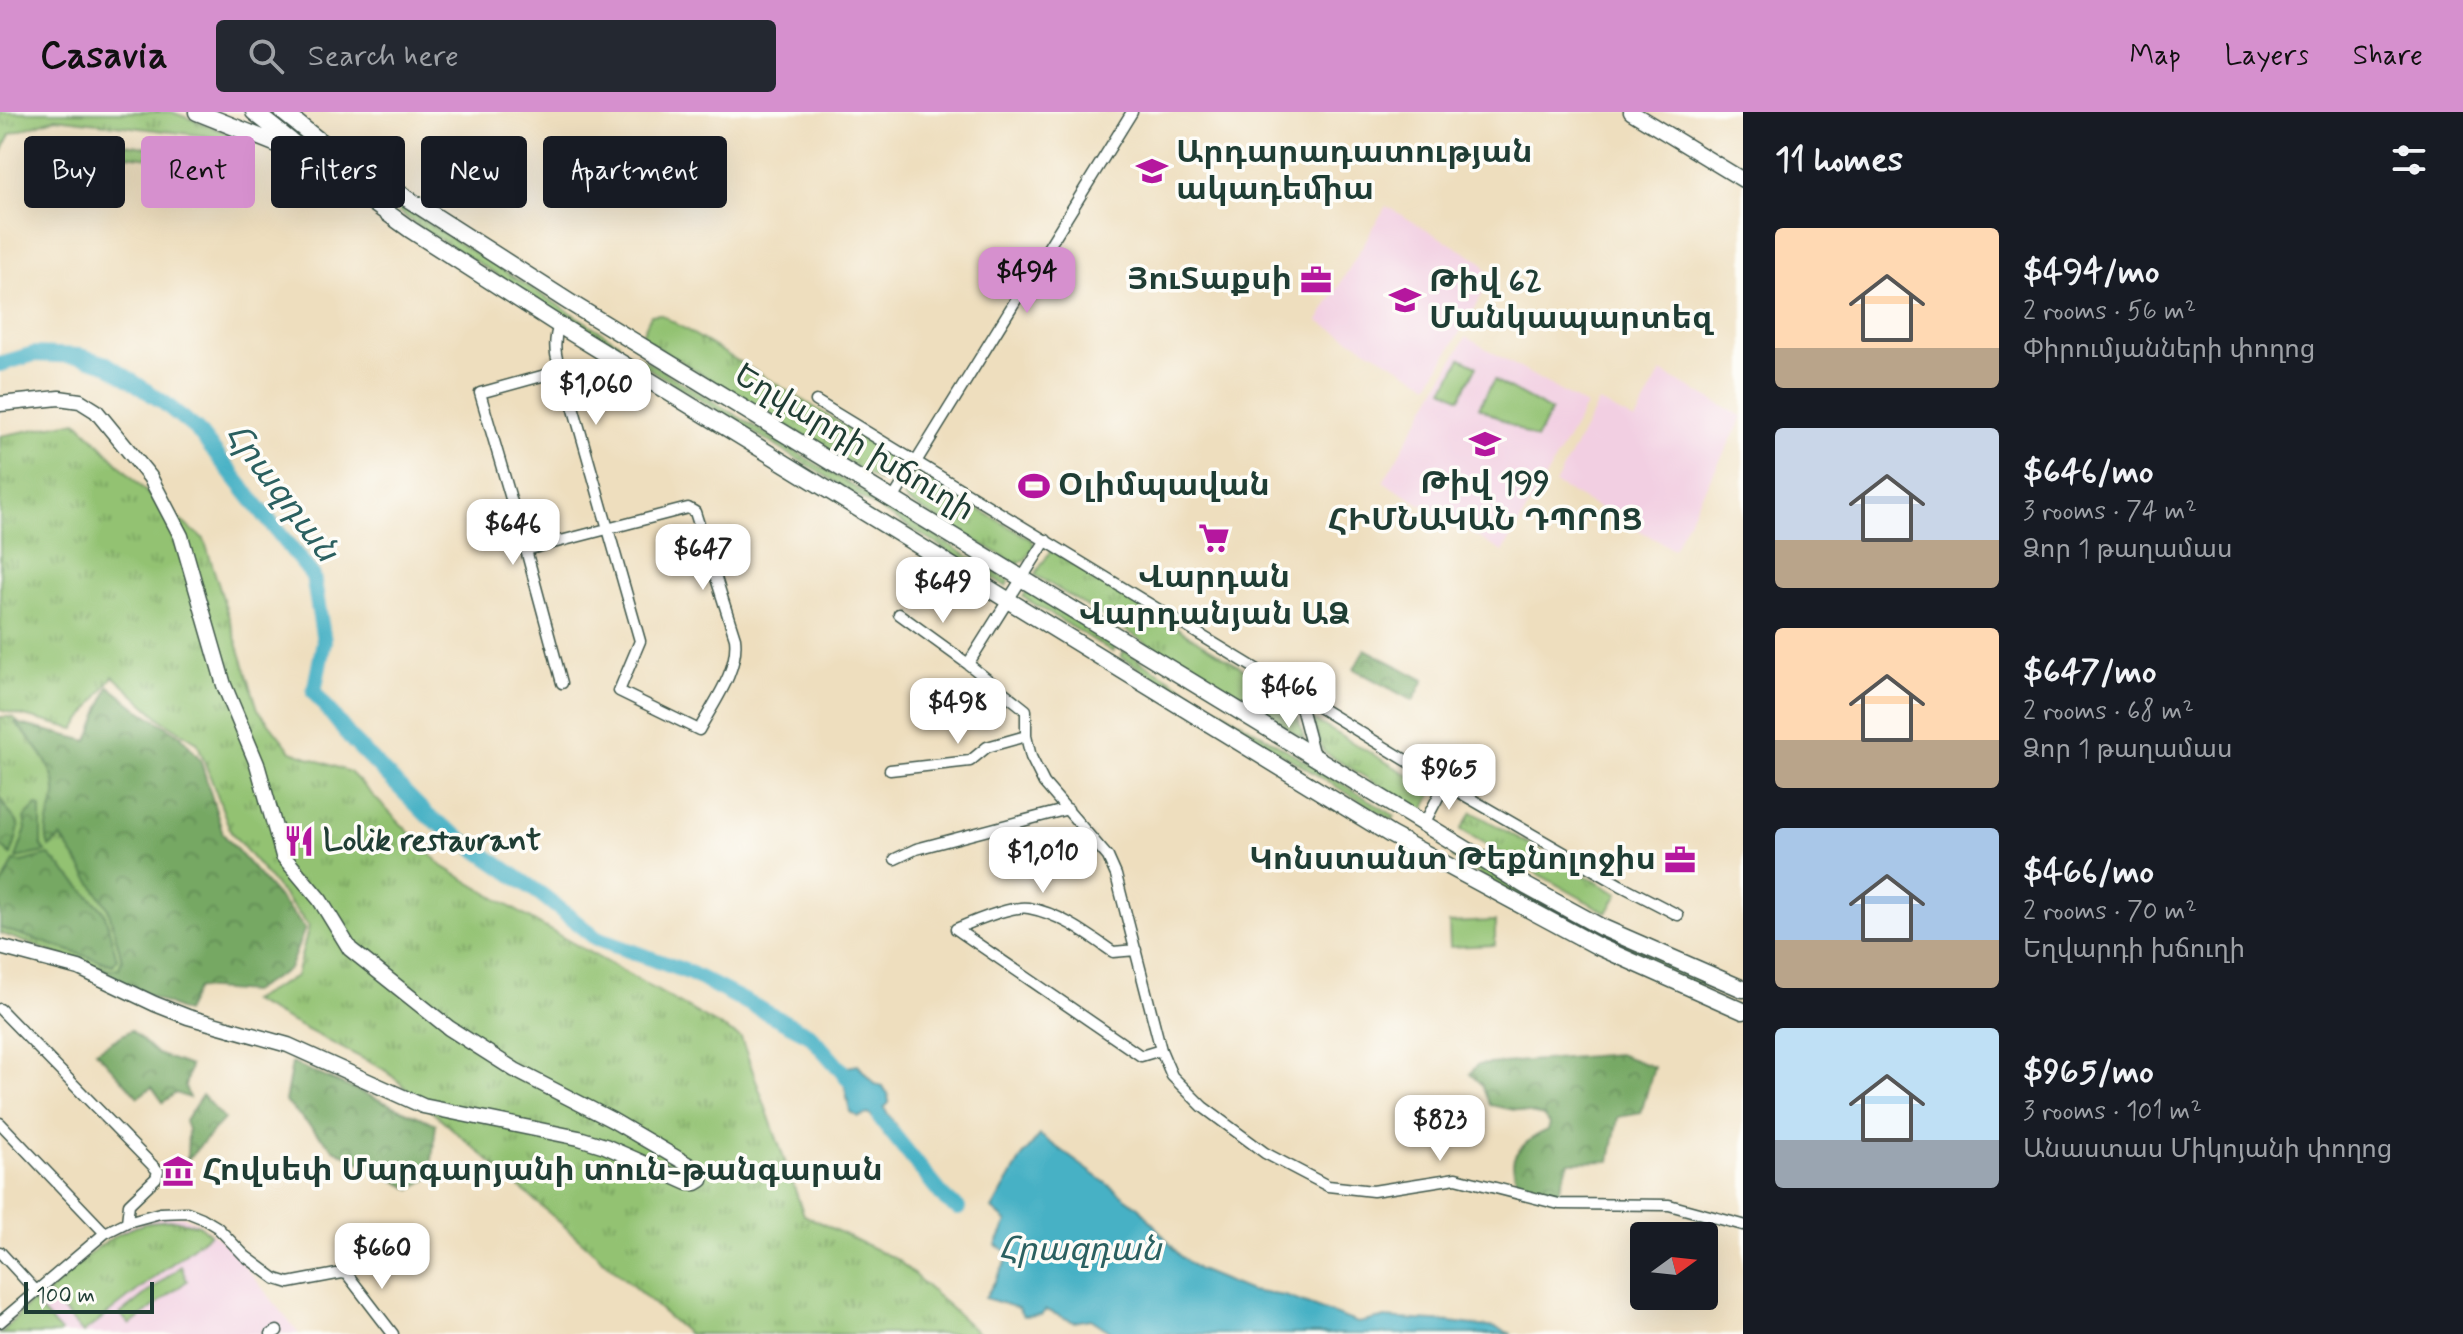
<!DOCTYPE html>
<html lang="en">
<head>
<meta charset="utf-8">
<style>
  :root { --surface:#171b24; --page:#242831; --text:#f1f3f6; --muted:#9ea1a6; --accent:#d690ce }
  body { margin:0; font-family:Mynerve,"Noto Sans Armenian",sans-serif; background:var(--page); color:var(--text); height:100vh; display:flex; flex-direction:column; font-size:30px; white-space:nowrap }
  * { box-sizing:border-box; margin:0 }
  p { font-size:26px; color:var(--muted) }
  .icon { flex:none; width:44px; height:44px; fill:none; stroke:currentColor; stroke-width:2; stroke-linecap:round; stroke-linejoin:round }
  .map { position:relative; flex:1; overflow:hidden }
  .drawer { display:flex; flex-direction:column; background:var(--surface); width:720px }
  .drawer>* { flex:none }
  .hud { position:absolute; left:24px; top:24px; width:760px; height:72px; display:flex; gap:16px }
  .needle { width:52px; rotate:75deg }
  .tools { position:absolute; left:1630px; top:1110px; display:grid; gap:16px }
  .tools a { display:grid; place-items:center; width:88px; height:88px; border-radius:8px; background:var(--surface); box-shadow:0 8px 32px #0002; font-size:40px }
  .scale { position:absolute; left:24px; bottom:20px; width:130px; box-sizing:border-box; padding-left:8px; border:4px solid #1f3d34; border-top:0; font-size:22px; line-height:28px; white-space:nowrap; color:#1f3d34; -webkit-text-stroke:6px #fdfcf7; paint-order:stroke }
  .price { position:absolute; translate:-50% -68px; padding:0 18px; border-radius:16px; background:#fff; color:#222; font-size:26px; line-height:52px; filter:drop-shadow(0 2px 4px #0008) }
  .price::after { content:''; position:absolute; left:50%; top:48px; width:24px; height:18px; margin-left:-12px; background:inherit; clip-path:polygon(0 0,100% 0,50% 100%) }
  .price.on { background:var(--accent); color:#111 }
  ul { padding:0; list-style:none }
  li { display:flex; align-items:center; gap:24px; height:200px; padding:0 32px }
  li span { display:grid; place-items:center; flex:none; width:224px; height:160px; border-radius:8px; color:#555 }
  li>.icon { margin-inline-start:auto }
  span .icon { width:96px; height:96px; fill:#fffc; stroke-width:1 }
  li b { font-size:34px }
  h2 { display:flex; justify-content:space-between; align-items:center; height:96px; padding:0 32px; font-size:34px }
  .pill { padding:0 28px; border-radius:8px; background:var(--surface); box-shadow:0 8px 32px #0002; font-size:28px; line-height:72px }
  .pill.on { background:var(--accent); color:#111 }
  header { display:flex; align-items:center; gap:48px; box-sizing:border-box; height:112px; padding:0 40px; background:var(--accent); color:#111 }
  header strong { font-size:38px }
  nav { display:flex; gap:44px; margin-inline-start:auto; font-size:28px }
  .search { width:560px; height:72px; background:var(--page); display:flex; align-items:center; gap:20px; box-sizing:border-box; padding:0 28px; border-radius:8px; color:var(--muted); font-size:30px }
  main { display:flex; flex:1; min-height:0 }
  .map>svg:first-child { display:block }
</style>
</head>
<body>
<header>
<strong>Casavia</strong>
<div class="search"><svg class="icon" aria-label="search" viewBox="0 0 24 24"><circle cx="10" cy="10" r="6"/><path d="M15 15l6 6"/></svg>Search here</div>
<nav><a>Map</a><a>Layers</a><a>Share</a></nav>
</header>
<main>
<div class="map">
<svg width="1743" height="1222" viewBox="0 0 1743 1222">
  <defs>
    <pattern id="grass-tufts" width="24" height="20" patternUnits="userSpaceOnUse" patternTransform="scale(2)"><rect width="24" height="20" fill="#93c272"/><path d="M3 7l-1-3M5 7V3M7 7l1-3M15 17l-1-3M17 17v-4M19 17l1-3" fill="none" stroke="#779f5e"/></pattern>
    <pattern id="forest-crowns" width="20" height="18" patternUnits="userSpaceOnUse" patternTransform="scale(2)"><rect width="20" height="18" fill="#76a864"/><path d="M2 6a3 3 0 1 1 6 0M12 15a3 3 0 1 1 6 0" fill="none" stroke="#608a53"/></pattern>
  </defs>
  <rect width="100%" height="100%" fill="#fdfcf7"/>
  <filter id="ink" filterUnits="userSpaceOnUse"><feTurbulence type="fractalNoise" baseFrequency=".0125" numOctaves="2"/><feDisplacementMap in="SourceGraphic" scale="16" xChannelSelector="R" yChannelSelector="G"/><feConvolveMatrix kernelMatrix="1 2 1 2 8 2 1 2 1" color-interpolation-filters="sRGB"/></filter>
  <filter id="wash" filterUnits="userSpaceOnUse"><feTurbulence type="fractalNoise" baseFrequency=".006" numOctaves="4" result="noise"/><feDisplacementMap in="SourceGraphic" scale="32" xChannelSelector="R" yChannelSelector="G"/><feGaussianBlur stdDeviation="1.8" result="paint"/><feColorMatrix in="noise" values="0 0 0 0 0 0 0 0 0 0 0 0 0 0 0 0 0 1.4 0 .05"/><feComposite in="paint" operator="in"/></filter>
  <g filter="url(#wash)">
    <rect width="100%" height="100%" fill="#eedebe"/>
    <!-- built -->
    <path fill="#f2cfe2" d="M1386,94l96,56 9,18 -62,104 -111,-63z
      M1466,225l120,69 -83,146 -120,-70z
      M1661,260l82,45 -70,132 -118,-65 44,-82 36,19z
      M182,1104l17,7 32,26 68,85h-299v-4l36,-32 23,-15 43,-39 24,-17 35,-10z"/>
    <!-- grass -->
    <path fill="url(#grass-tufts)" stroke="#598053" stroke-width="2" d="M0,0h172l77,29 -193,-23 -46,16 -10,23z
      M264,0h10l50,39 98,69 197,123 -3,5 -198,-122z
      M58,22l152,23 -9,7 -76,-9 -5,-3 -61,-7 -4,-6z
      M660,202l238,144 -12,22 -7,1 -235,-142 -2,-5 9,-19z
      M638,244l371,225 -3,5 -371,-226z
      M77,309l77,79 50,39 54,170 33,42 59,21 92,94 97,58 202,114 63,177 94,45 81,74h-291l-303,-264 -134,-69 45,-25 13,-50 -78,-94 -34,-90 -34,-21 -50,-45 -38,53 -75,-19v-274z
      M916,361l116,67 2,6 -9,14 -8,4 -110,-63 -4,-7z
      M1051,438l241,149 12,40 -269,-164z
      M1027,479l89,55 -3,6 -90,-55z
      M1124,539l271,165 -3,4 -271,-163z
      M0,605h13l37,40 60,142 14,75 -14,-1 -110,-40z
      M1312,607l122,71 -11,22 -99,-60z
      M1472,700l146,82 -11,19 -146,-83z
      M1456,741l74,44 197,92 -3,6 -118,-50 -85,-46 -68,-41z
      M173,1108l26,5 11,9 -127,99 -36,-40c40,-36 69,-72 126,-73z
      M181,1154l6,15 -57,44 -10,-11z"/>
    <!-- forest -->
    <path fill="url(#forest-crowns)" stroke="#4a724c" stroke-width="2" d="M1365,537l59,31 -11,21 -59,-32z
      M109,574l29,23 42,26 20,24 23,75 82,94 -16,41 -38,23 -54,-4 -12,24 -89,-40 2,-6 10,4 11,-2 3,-8 -14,-52 -47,-71 -12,10c-7,-18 3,-34 6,-51 3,-28 -23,-54 -39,-73l72,18z
      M0,684c14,34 27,14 11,59l-11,-10z
      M37,693l4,3v38l5,6 -30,6 10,-29 -2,-11z
      M49,743l55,56 13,48 -4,6 -113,-37v-39l14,-28 7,1z
      M131,918l26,24 33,12 -5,20 4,12 -13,-5 -13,9 -11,-15 -14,10 -42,-46z
      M1618,942l36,13 -13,46 -23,4 -8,44 -41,1 -12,34 -40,-12c-1,-6 -4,-15 -4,-21 1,-15 23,-28 35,-33l2,-6 -6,-8 -54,-11 -9,-21 -11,-10 7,-9z
      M292,951l144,61 -6,54 -19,11 -79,-41 -47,-47z
      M202,983l22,24 -37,41 1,-30 -3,-9z"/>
    <!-- pitch -->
    <path fill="#93c272" stroke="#598053" stroke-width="2" d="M1461,246l16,8 -17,32 -16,-9z
      M1494,268l57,31 -15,28 -57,-32z
      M1495,809v24l-45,2 -1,-24z
      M32,1189l29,31 -2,2h-59z"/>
    <!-- water -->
    <path fill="#47b1c5" stroke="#33777c" stroke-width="2" d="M858,953l16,19 8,2 6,8 1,9 -5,5 13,20 -11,9 -14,-20 -4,-3 -10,3 -8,-5 -9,-44z
      M1040,1023l100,73 40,48 19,14 51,21 35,5 73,27 24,-5 69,4 45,6 16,6h-398l-23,-15 -17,3 -28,-12 -5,5 -18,1 -5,-8 -33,-10 26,-44 -15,-9 11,-23 -15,-13 30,-52z"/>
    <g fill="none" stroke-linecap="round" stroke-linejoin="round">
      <!-- river -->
      <path stroke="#47b1c5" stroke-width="16" d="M0,252l34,-10 46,2 27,8 56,38 34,28 116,146 11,65 -10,51 39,49 75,75 114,79 55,44 91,33 122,63 43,49
        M880,1006l66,82 12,8"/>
    </g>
  </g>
  <g filter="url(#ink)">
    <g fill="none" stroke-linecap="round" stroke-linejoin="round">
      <defs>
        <path id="street" d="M559,213c-8,22 -2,39 8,60l73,256 -21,50 80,39c15,-28 40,-60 36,-92l-40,-126 -7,-4 -162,42 36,133
          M816,289l629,383 175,101 58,30
          M893,387l239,-387
          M1046,428l-78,124 58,46v26l5,21 13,26 64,74 8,18 45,175 11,26 31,31 62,46 63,33 45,5 83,-13 103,26 110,1 74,20
          M526,438l-46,-157 80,-22
          M899,502l69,50
          M1298,584l16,60
          M890,658l80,-9 17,-14 39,-11
          M1424,712l21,-40
          M895,747l21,-10 152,-40
          M956,817l185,127 20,-6
          M956,817c16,-7 56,-24 73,-21 32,6 58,26 84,44l23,-2
          M0,897l158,162 -2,7 -27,26 -2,18
          M0,1011l105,110
          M0,1140l35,38
          M0,1210l105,-89 22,-11 33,-9 27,-1 15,6 15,9 28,29 31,23 13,4 53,-10 5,1 46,60
          M271,1222l6,-3"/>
        <path id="secondary" d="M1631,0l112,68
          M0,292l59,-6 21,3 16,10 54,66 31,59 43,149 33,79 26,92 37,44 30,49 99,79 66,42 97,50 82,48 6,6 1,6 -5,3h-8l-83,-37 -26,-8 -156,-32 -135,-61 -100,-28 -33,-13 -76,-36 -79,-21"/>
        <path id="primary" d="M197,0l95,38
          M254,0l63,50 94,68 148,95 832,510 206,111 146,65
          M283,0l44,35 242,155 957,584 75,41 142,62"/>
      </defs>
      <!-- street casing -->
      <use href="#street" stroke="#3e5549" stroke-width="13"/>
      <!-- secondary casing -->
      <use href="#secondary" stroke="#3e5549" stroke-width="17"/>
      <!-- primary casing -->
      <use href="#primary" stroke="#3e5549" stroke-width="19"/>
      <!-- street -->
      <use href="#street" stroke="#fff" stroke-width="10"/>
      <!-- secondary -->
      <use href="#secondary" stroke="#fff" stroke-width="14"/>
      <!-- primary -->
      <use href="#primary" stroke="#fff" stroke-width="16"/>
    </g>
  </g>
  <!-- icons -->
  <defs>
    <symbol id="university-bare" viewBox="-9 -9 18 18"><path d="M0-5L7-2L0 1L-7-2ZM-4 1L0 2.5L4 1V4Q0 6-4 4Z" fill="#b5179e" stroke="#fdfcf7" stroke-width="2.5" paint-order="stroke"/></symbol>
    <symbol id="office-bare" viewBox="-9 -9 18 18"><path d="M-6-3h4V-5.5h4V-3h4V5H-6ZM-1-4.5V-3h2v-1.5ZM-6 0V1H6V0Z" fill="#b5179e" stroke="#fdfcf7" stroke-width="2.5" paint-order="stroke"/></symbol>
    <symbol id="school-bare" viewBox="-9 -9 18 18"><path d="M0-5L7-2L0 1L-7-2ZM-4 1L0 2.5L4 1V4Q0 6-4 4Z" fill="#b5179e" stroke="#fdfcf7" stroke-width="2.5" paint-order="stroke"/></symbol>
    <symbol id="stadium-bare" viewBox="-9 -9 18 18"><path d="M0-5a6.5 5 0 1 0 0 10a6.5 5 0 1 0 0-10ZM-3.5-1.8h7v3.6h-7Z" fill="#b5179e" stroke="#fdfcf7" stroke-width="2.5" paint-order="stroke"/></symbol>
    <symbol id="supermarket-bare" viewBox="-9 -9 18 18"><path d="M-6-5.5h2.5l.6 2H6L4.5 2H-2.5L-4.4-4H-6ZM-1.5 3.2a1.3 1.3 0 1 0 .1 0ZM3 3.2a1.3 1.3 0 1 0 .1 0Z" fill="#b5179e" stroke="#fdfcf7" stroke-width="2.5" paint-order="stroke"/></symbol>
    <symbol id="restaurant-bare" viewBox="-9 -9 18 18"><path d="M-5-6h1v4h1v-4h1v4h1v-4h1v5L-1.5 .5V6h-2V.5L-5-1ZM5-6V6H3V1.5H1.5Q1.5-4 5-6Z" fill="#b5179e" stroke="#fdfcf7" stroke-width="2.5" paint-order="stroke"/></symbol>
    <symbol id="museum-bare" viewBox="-9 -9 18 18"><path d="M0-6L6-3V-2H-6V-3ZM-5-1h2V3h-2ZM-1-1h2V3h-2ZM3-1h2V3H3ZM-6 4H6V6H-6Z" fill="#b5179e" stroke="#fdfcf7" stroke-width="2.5" paint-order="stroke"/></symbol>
  </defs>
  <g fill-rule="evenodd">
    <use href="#university-bare" x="1130" y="37" width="44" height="44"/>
    <use href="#office-bare" x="1294" y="146" width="44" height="44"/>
    <use href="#school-bare" x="1383" y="166" width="44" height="44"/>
    <use href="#school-bare" x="1463" y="310" width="44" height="44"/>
    <use href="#stadium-bare" x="1012" y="352" width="44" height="44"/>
    <use href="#supermarket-bare" x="1192" y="404" width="44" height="44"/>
    <use href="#restaurant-bare" x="277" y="707" width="44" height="44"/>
    <use href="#office-bare" x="1658" y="726" width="44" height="44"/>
    <use href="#museum-bare" x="156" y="1037" width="44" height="44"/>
  </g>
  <g text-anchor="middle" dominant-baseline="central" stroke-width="7" stroke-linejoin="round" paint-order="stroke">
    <!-- poi labels -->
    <g font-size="32" font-weight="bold" fill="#1f3d34" stroke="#fdfcf7" text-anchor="start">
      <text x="1176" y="41">Արդարադատության<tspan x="1176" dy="37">ակադեմիա</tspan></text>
      <text x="1292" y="168" text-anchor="end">ՅուՏաքսի</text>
      <text x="1429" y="170">Թիվ 62<tspan x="1429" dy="37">Մանկապարտեզ</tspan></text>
      <text x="1485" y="372" text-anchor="middle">Թիվ 199<tspan x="1485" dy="37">ՀԻՄՆԱԿԱՆ ԴՊՐՈՑ</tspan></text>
      <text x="1058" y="374">Օլիմպավան</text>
      <text x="1214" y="466" text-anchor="middle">Վարդան<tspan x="1214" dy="37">Վարդանյան ԱՁ</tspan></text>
      <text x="323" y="729">Lolik restaurant</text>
      <text x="1656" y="748" text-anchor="end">Կոնստանտ Թեքնոլոջիս</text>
      <text x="202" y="1059">Հովսեփ Մարգարյանի տուն-թանգարան</text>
    </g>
    <!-- street labels -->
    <g font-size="32" fill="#1f3d34" stroke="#fdfcf7">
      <text transform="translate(854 331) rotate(31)">Եղվարդի խճուղի</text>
    </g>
    <!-- water labels -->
    <g font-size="34" font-style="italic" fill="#2b6060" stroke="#fdfcf7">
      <text transform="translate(281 381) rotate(53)">Հրազդան</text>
      <text x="1080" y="1138">Հրազդան</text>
    </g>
  </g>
</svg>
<div class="tools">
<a><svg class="needle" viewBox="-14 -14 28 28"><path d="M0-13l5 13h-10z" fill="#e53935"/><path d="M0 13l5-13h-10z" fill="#9ea1a6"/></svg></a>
</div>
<div class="scale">100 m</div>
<b class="price on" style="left:1027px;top:203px">$494</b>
<b class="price" style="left:596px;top:315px">$1,060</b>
<b class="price" style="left:513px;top:455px">$646</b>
<b class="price" style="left:703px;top:480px">$647</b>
<b class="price" style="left:943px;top:513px">$649</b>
<b class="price" style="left:1289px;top:618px">$466</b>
<b class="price" style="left:958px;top:634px">$498</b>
<b class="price" style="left:1449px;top:700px">$965</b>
<b class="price" style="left:1043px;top:783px">$1,010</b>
<b class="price" style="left:1440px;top:1051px">$823</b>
<b class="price" style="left:382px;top:1179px">$660</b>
<div class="hud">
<a class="pill">Buy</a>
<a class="pill on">Rent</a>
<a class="pill">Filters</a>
<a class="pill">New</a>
<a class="pill">Apartment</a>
</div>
</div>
<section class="drawer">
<h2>11 homes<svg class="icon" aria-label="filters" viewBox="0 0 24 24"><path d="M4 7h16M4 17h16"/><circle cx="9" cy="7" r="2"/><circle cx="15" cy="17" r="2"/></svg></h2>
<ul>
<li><span style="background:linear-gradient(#ffd9b3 75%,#b9a48a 0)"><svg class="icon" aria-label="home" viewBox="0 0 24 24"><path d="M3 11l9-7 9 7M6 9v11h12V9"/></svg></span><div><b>$494/mo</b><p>2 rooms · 56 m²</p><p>Փիրումյանների փողոց</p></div></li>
<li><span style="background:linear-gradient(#c9d6e8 70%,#b9a48a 0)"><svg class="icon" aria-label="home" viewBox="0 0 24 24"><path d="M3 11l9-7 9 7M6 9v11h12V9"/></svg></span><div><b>$646/mo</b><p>3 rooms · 74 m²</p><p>Ձոր 1 թաղամաս</p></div></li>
<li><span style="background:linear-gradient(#ffd9b3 70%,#b9a48a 0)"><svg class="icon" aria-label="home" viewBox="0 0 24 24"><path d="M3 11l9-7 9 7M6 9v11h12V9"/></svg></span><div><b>$647/mo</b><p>2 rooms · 68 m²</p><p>Ձոր 1 թաղամաս</p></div></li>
<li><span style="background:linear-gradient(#a9c7e8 70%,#b9a48a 0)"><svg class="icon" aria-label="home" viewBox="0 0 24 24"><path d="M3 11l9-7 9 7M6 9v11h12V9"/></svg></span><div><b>$466/mo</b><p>2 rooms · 70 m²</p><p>Եղվարդի խճուղի</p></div></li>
<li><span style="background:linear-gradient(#bfe0f5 70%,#9aa5b1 0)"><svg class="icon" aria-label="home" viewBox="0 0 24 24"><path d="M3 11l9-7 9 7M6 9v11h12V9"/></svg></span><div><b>$965/mo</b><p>3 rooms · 101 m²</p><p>Անաստաս Միկոյանի փողոց</p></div></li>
</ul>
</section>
</main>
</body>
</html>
